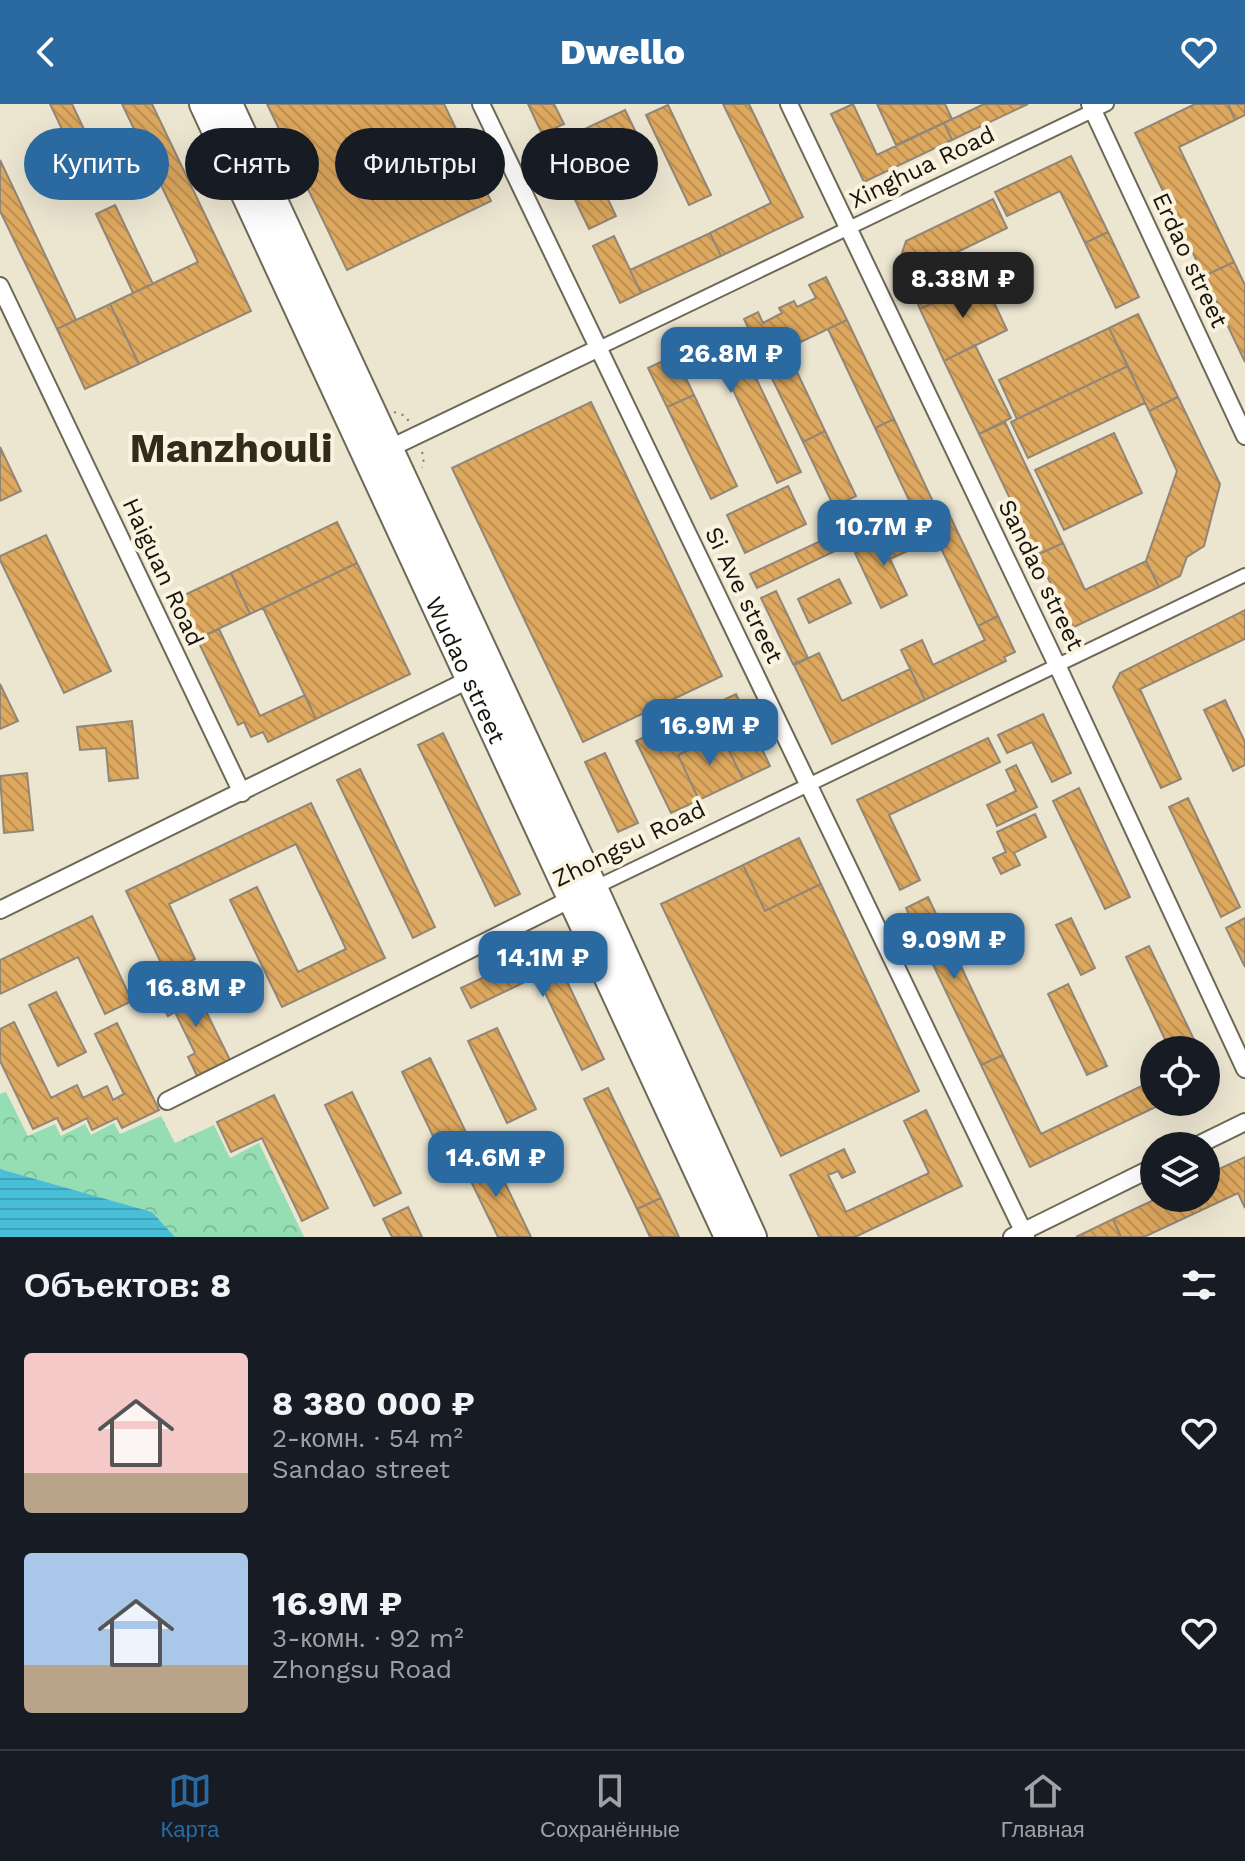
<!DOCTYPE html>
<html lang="ru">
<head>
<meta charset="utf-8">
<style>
  :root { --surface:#171b24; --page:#20242c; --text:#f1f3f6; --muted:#9ea1a6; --line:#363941; --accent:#2a6aa0 }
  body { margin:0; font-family:"Work Sans",sans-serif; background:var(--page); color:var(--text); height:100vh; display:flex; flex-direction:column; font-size:30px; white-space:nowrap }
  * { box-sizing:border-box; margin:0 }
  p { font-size:26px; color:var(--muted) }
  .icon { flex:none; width:44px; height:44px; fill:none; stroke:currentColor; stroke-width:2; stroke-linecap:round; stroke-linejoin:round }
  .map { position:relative; height:1133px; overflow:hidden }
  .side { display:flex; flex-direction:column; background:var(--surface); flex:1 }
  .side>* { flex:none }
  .top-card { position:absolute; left:24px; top:24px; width:800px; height:72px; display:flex; gap:16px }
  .controls { position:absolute; left:1140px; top:932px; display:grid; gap:16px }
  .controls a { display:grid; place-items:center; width:80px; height:80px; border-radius:50%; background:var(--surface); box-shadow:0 8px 32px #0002; font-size:40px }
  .price { position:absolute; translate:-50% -68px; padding:0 18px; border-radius:16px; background:var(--accent); color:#fff; font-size:26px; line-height:52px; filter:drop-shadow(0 2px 4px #0008) }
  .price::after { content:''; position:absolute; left:50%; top:48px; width:24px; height:18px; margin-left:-12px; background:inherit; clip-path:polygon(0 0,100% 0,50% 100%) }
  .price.current { background:#222; color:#fff }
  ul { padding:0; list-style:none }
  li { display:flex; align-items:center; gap:24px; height:200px; padding:0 24px }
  li span { display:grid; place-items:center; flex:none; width:224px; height:160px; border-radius:8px; color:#555 }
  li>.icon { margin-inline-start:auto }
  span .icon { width:96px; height:96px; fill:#fffc; stroke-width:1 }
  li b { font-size:34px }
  h2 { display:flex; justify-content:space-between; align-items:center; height:96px; padding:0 24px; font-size:34px }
  .tag { padding:0 28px; border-radius:36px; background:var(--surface); box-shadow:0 8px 32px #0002; font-size:28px; line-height:72px }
  .tag.current { background:var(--accent); color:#fff }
  header { display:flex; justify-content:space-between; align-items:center; height:104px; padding:0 24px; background:var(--accent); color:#fff; font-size:36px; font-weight:800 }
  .tab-bar { display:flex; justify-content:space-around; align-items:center; height:112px; border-top:2px solid var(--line); background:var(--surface); font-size:22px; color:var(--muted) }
  .tab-bar a { display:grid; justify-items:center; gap:4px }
  .tab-bar .current { color:var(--accent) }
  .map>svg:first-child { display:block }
</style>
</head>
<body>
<header><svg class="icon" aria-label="back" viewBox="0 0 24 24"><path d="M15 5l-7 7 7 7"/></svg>Dwello<svg class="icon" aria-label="heart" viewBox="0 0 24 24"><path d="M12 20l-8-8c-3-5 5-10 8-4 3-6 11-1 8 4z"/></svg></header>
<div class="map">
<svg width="1245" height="1133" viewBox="0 0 1245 1133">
  <defs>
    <pattern id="park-crowns" width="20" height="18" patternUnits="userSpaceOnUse" patternTransform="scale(2)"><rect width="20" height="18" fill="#95deb3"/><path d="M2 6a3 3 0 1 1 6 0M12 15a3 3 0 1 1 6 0" fill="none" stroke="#80be99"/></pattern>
    <pattern id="water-rules" width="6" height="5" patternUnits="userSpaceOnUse" patternTransform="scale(2)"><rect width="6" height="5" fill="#48bfd7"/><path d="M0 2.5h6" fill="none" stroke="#3ea3b7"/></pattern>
    <pattern id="building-back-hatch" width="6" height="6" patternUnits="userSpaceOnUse" patternTransform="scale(2)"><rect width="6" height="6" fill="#dda85f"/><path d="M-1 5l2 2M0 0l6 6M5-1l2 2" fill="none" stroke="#bd9051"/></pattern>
  </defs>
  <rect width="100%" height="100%" fill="#ece6d1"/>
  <!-- park -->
  <path fill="url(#park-crowns)" d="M6,988l22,44 27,-12 6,12 24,-12 6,11 23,-12 6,11 41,-18 14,27 39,-18 16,33 29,-15 45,94h-129l-23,-25 -152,-43v-75z"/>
  <!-- water -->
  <path fill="url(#water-rules)" d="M0,1065l152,43 23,25h-175z"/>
  <!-- building -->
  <path fill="url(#building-back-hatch)" stroke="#928676" stroke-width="2" d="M50,0h22l37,78 -18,8z
    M122,0h30l99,207 -112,53 -29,-60 88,-42z
    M267,0h177l47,97 -144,69z
    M528,0h26l10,20 -22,10z
    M723,0h26l54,113 -82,39 -11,-23 61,-30z
    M853,0l24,51 67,-32 8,17 -88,42 -33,-68z
    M877,0h68l7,15 -56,26z
    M984,0h44l-76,36 -8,-17z
    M1195,0h33l7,16 -56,27 55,115 -30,14 -69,-143z
    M1228,0h17v11l-10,5z
    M668,1l43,90 -22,10 -43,-90z
    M625,6l21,43 -17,9 -7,-15 -32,15 -14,-29z
    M579,35l37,77 -27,13 -37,-77z
    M1071,52l37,76 -23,11 -25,-52 -53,25 -12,-24z
    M0,56l76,160 -19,9 -57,-118z
    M993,95l14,29 -62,30 15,32 -40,19 -21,-47 7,-21z
    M115,101l38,79 -20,9 -37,-79z
    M1108,128l31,65 -23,11 -31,-65z
    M710,129l11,23 -80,37 -11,-23z
    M614,132l27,57 -21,10 -27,-57z
    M1234,158l11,23v77l-41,-86z
    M826,173l21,43 -84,40 -19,-41 14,-7 5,11 19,-10 -3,-5 15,-7 3,6 19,-9 -7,-13z
    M983,175l24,51 -63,31 -24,-52z
    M110,200l29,60 -54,25 -28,-60z
    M1138,210l40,83 -29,14 -40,-83z
    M847,216l47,99 -19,9 -47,-99z
    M732,224l69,144 -24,11 -61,-129 -34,16 12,25 -27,12 -19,-39z
    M1109,224l19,38 -111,53 -18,-39z
    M975,241l36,73 -32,16 -35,-73z
    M786,245l39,82 -22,11 -40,-82z
    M1128,262l17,37 -117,55 -17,-36z
    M694,291l43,91 -26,13 -44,-92z
    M1178,293l42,87 -16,62 -17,11 -7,19 -21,11 -13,-26 31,-90 -28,-60z
    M591,298l131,274 -139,66 -131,-274z
    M894,315l41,87 -19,9 -41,-87z
    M1005,318l58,121 -26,12 -58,-121z
    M825,327l31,65 -22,11 -31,-65z
    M1114,329l28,60 -78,37 -29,-60z
    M0,343l21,44 -21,10z
    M788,382l18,38 -61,29 -18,-38z
    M948,408l50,104 -20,10 -50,-105z
    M337,418l20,41 -107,51 -19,-41z
    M903,426l9,19 -22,10 17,36 -26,13 -26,-55z
    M46,431l65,136 -47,22 -64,-133v-4z
    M831,432l6,14 -80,38 -7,-14z
    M1063,439l22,47 61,-29 13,26 -87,41 -35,-73z
    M357,459l53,111 -94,45 -53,-111z
    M231,469l19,41 -53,25 -19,-41z
    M839,475l12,24 -42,20 -11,-24z
    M776,487l32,67 -15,6 -32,-66z
    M1245,506v29l-105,50 41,90 -20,9 -48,-101 7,-14z
    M998,512l17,36 -11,5 2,4 -81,39 -24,-50 21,-10 11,25 52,-25 -7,-14z
    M219,525l41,87 45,-21 11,24 -48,23 -5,-10 -12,5 -7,-15 -6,3 -41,-86z
    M819,549l23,48 68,-32 15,31 -93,44 -38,-79z
    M0,580l18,37 -18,8z
    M736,590l34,72 -27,13 -22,-44 -43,20 21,45 -28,13 -35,-72z
    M1225,596l20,42v23l-12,6 -29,-61z
    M1043,610l28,59 -19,9 -20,-40 -25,11 -9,-18z
    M132,617l6,57 -29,3 -3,-33 -26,2 -3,-23z
    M443,629l77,161 -25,12 -77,-161z
    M721,631l22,44 -44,21 -21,-45z
    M988,634l12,24 -111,53 31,65 -20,10 -43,-90z
    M605,649l33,70 -20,9 -33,-70z
    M1016,661l21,42 -40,19 -10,-21 29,-14 -10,-21z
    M360,665l75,158 -22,11 -76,-158z
    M27,669l6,57 -29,3 -4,-57z
    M1079,684l51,109 -25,12 -52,-108z
    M1188,694l52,109 -19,10 -52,-110z
    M311,699l74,155 -103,49 -52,-107 27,-13 41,85 48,-23 -50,-105 -127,60 26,55 -29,14 -40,-82z
    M1035,710l11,23 -32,16 6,12 -19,9 -8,-16 13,-6 -9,-20z
    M799,734l22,46 -56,27 -22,-46z
    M743,761l22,46 56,-27 98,207 -138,65 -120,-252z
    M928,793l75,158 -22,10 -75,-157z
    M92,812l40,85 -27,13 -27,-57 -78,37v-34z
    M1071,814l24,50 -14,7 -25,-50z
    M1245,814v49l-19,-39z
    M550,842l54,113 -22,11 -45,-94 -66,32 -10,-20z
    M1149,842l50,104h-29l-44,-93z
    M192,879l38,77 -33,16 -9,-19 7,-4 -20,-41 -7,4 -9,-17z
    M1068,880l39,82 -20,9 -39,-81z
    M56,888l30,60 -28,14 -29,-61z
    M14,918l37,76 26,-13 6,13 24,-12 6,14 11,-6 -29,-60 22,-11 42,87 -37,18 -5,-10 -25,12 -5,-12 -24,12 -6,-12 -24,11 -33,-68v-32z
    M497,924l39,81 -29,14 -39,-82z
    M1003,951l38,79 113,-54v22h12l-136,65 -49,-102z
    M430,954l46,95 -28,14 -46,-95z
    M608,984l53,110 -24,11 -53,-110z
    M352,988l49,101 -27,13 -49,-101z
    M274,991l54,113 -26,13 -40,-83 -31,14 -14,-30z
    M926,1006l36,76 -107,51h-36l-29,-62 54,-26 11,23 -13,6 -4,-7 -10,4 18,37 83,-39 -25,-52z
    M491,1050l40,83h-33l-34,-70z
    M1245,1053v51l-7,-15 -94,44h-23l-8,-18 45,-21h48v-23z
    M661,1094l18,39h-29l-13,-28z
    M408,1103l14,30h-30l-9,-18z
    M1113,1115l8,18h-45z"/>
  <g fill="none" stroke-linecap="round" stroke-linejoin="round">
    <defs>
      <path id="pedestrian" d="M599,244l508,-244
        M594,784l651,-313"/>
      <path id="minor" d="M481,0l545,1133
        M789,0l268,561 188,404
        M1090,0l155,332
        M0,182l242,507
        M384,347l215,-103
        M0,806l458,-225
        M167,997l410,-205
        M1196,1042l49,-24
        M1012,1133l142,-70"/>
      <g id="trunk">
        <path id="s1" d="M203,0l525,1133"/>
        <path d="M229,0l365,784 159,349"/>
      </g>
    </defs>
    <!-- pedestrian casing -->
    <use href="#pedestrian" stroke="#6e6857" stroke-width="16"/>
    <!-- minor casing -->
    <use href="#minor" stroke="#6e6857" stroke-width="20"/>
    <!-- trunk casing -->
    <use href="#trunk" stroke="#6e6857" stroke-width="30"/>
    <!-- path -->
    <path stroke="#797568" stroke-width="2" stroke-dasharray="2 6" stroke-linecap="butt" d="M394,308l12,4 4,8
      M422,348l2,6 -2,10"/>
    <!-- pedestrian -->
    <use href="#pedestrian" stroke="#fff" stroke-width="12"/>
    <!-- minor -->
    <use href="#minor" stroke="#fff" stroke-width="16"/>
    <!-- trunk -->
    <use href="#trunk" stroke="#fff" stroke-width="26"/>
  </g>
  <g text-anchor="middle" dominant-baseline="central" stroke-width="8" stroke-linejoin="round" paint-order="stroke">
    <!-- street labels -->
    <g font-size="24" fill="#17150e" stroke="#faf3df">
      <text transform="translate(922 63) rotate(-26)">Xinghua Road</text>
      <text transform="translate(1190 156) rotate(65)">Erdao street</text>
      <text transform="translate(163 468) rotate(65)">Haiguan Road</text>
      <text transform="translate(1041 471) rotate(64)">Sandao street</text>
      <text transform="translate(744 491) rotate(64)">Si Ave street</text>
      <text stroke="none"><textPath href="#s1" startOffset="624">Wudao street</textPath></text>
      <text transform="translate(629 740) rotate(-26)">Zhongsu Road</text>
    </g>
    <!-- town labels -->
    <g font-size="40" font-weight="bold" fill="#302b1b" stroke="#faf3df">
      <text x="231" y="344">Manzhouli</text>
    </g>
  </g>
</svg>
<div class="controls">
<a><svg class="icon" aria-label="locate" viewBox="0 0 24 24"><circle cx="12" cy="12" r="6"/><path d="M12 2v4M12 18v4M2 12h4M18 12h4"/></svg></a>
<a><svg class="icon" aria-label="layers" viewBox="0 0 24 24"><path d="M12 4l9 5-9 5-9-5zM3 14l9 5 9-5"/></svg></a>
</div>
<b class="price current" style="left:963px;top:216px">8.38M ₽</b>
<b class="price" style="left:731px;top:291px">26.8M ₽</b>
<b class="price" style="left:884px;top:464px">10.7M ₽</b>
<b class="price" style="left:710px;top:663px">16.9M ₽</b>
<b class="price" style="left:954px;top:877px">9.09M ₽</b>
<b class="price" style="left:543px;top:895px">14.1M ₽</b>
<b class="price" style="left:196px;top:925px">16.8M ₽</b>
<b class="price" style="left:496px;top:1095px">14.6M ₽</b>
<div class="top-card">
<a class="tag current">Купить</a>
<a class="tag">Снять</a>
<a class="tag">Фильтры</a>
<a class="tag">Новое</a>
</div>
</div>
<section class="side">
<h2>Объектов: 8<svg class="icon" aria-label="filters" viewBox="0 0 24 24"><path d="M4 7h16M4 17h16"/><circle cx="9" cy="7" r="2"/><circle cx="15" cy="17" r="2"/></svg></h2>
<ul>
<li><span style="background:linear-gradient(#f6c9c9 75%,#b9a48a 0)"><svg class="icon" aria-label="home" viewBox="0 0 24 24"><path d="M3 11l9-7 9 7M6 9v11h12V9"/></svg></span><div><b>8 380 000 ₽</b><p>2-комн. · 54 m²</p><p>Sandao street</p></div><svg class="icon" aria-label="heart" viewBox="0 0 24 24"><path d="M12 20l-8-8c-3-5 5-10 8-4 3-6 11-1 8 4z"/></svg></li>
<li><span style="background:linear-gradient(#a9c7e8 70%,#b9a48a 0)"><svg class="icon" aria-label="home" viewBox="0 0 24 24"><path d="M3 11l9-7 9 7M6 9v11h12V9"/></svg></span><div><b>16.9M ₽</b><p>3-комн. · 92 m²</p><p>Zhongsu Road</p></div><svg class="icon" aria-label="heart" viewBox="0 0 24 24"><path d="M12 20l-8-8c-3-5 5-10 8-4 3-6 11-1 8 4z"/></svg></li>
</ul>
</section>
<nav class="tab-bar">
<a class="current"><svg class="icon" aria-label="map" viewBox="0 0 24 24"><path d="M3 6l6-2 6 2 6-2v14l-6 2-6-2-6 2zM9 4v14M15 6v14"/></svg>Карта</a>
<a><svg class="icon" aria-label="saved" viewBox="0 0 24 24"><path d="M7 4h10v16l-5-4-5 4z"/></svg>Сохранённые</a>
<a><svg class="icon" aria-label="home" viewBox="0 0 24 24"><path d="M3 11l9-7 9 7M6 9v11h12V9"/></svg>Главная</a>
</nav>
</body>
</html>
